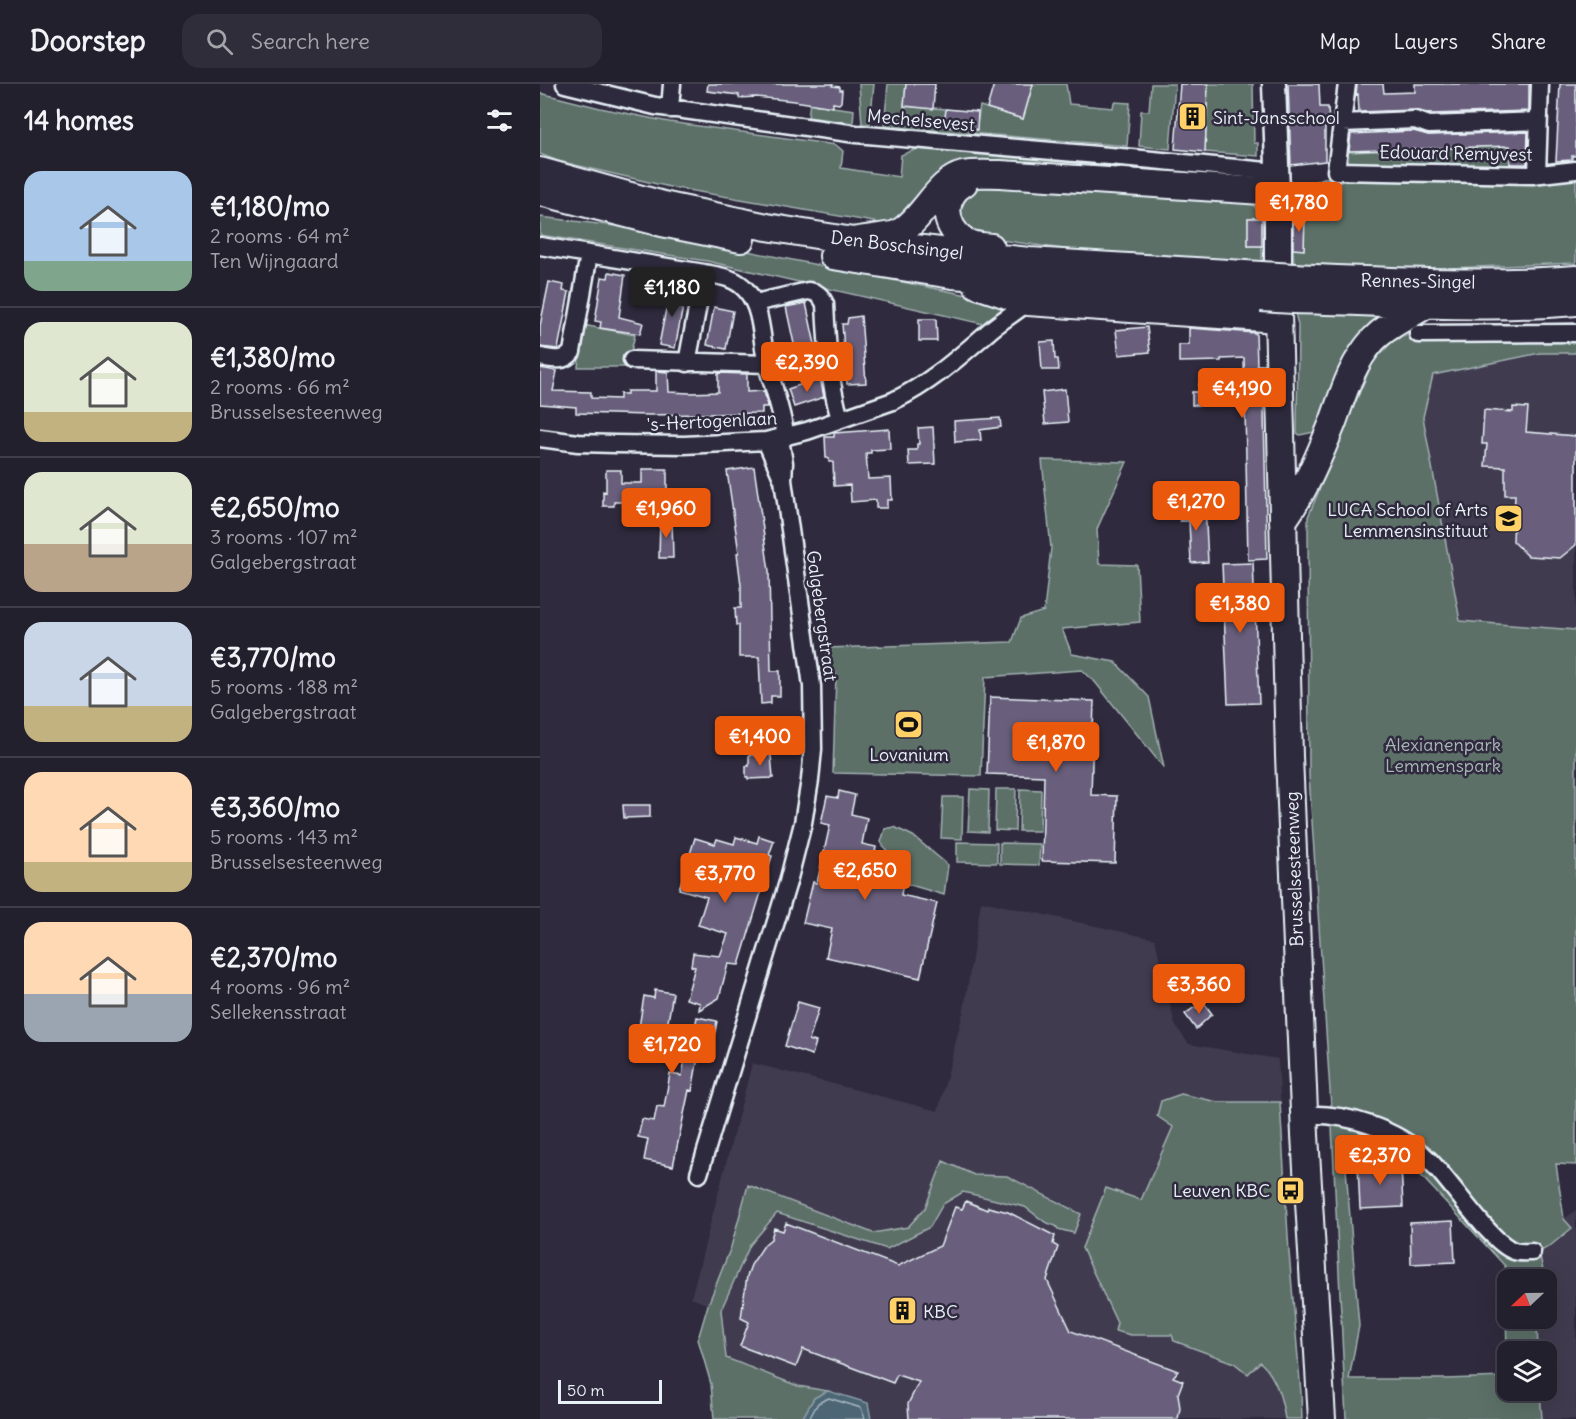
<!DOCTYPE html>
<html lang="en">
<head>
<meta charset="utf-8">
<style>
  :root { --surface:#23202e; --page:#2f2d3a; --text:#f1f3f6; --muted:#a3a3aa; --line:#403e4a; --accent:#ea580c }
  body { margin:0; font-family:Delius,sans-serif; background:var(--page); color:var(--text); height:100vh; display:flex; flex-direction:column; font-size:22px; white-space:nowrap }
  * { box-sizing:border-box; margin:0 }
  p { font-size:20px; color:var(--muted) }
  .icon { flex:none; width:33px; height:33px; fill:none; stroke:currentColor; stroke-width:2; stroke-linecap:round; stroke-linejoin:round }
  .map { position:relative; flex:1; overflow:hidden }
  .panel { display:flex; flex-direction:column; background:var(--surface); width:540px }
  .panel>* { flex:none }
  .needle { width:39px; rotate:248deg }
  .tools { position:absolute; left:957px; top:1185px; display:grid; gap:12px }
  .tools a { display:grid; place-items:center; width:60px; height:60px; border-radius:12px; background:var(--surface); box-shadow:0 6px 24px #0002,0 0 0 2px var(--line); font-size:30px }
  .scale { position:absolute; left:18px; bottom:15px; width:104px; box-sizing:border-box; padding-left:6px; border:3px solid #e8f1f8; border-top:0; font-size:16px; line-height:21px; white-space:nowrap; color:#e8f1f8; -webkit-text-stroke:4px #2f2a3d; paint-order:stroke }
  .price { position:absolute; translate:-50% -51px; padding:0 14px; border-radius:6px; background:var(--accent); color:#fff; font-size:20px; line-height:39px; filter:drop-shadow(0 2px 3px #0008) }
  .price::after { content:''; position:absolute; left:50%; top:36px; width:18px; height:14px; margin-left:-9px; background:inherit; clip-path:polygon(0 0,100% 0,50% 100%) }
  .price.current { background:#222; color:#fff }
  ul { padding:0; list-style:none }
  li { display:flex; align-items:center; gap:18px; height:150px; padding:0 24px }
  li+li { border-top:2px solid var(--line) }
  li span { display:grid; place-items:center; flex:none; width:168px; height:120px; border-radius:18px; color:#555 }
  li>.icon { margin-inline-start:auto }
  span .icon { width:72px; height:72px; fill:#fffc; stroke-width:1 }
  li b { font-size:26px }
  h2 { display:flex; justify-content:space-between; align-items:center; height:72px; padding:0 24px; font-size:26px }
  header { display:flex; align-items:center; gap:36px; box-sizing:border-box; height:84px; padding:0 30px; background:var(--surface); border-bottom:2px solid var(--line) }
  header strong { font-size:28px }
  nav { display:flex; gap:33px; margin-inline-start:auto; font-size:21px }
  .search { width:420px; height:54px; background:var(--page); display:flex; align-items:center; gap:15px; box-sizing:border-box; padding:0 21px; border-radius:18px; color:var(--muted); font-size:22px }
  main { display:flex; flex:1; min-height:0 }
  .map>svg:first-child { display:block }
</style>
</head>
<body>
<header>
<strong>Doorstep</strong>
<div class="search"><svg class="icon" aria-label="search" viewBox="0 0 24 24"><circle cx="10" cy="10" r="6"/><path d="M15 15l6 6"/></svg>Search here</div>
<nav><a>Map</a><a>Layers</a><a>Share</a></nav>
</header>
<main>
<section class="panel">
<h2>14 homes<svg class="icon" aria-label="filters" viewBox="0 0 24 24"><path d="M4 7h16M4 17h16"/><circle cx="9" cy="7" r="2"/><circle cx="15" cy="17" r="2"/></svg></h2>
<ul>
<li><span style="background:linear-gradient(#a9c7e8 75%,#7fa58c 0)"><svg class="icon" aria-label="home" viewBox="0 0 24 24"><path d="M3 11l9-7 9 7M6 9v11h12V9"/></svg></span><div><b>€1,180/mo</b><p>2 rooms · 64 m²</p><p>Ten Wijngaard</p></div></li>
<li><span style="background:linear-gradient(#dfe7d0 75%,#c2b280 0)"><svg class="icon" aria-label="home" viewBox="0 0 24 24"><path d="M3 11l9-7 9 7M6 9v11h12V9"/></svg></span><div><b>€1,380/mo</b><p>2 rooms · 66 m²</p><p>Brusselsesteenweg</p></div></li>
<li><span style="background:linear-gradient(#dfe7d0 60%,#b9a48a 0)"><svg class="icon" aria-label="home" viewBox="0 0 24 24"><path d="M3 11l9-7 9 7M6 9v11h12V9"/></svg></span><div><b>€2,650/mo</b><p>3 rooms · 107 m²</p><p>Galgebergstraat</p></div></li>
<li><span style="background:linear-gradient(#c9d6e8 70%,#c2b280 0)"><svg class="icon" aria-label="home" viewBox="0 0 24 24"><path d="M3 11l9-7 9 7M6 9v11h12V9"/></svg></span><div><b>€3,770/mo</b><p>5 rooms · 188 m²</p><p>Galgebergstraat</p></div></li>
<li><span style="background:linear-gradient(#ffd9b3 75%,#c2b280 0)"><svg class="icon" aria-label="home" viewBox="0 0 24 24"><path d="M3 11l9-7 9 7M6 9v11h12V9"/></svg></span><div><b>€3,360/mo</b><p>5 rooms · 143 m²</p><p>Brusselsesteenweg</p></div></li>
<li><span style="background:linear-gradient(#ffd9b3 60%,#9aa5b1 0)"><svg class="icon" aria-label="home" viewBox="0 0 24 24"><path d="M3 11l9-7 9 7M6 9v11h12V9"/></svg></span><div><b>€2,370/mo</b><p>4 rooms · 96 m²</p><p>Sellekensstraat</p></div></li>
</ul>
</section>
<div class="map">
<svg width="1036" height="1335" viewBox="0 0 1036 1335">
  <rect width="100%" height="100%" fill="#2f2a3d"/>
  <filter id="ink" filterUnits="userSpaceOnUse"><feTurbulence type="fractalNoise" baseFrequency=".0167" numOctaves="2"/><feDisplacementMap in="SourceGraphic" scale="12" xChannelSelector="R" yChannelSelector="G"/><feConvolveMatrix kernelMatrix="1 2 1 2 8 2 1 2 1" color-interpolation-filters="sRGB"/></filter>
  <g filter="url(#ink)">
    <!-- built -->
    <path fill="#403a50" d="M1000,269h36v277l-116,-8 -37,-205 10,-42z
      M441,817l174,38 20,86 14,19 89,15 11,193 12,141 1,26h-573l-8,-109 -30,-12 61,-235 186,48 26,-102z
      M1036,1126v209h-34l-2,-28 6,-1v-38l-8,-1 -1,-27 2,-5 7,-1 1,-14 2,-5 -3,-19 -1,-1 -7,-27 34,-24 -8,-9z"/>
    <!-- green -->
    <path fill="#5b6f68" stroke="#a2b0b0" stroke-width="1.5" d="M319,0h15l-4,40h-8z
      M348,0h18l-2,22 42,3 -1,17 31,4 4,-24 43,13 10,-35h33l3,20 44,4 1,-6 16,1 -3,43 -243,-20z
      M611,0h24l-5,65 -31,-3 2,-35h8z
      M668,0h45l1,59h4v13l-53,-4z
      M0,9l60,15 69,14 167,23 7,6 -2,17 58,9 2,-22 19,-7 328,28v7l-275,-20 -76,63 -227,-39 -112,-26 -18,-7z
      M270,18h6v3h5l1,-2 4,3 28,4 -1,13 -45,-6z
      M970,54v31l-162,-4v-13l151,-6z
      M784,94h252v85l-152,6 -130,-5 -1,-15h11l1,-53h-4l-1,20h-7c2,-20 11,-32 31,-38z
      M441,103l268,15 6,5 7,11h-14v28h14v16l-185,-11 -104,-15 -10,-5 -10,-26 16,-13z
      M0,133l92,11 380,76 -29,20 -276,-63 -167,-26z
      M755,229l89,1 4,7 -67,107 -7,4 -14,3 -3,-2 1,-108z
      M1036,239v30h-36l-107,22 -10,42 37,204 116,9v535l-20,-1 8,55 8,9 -22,18 -11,6 6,27 -37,1v38l31,1 -2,5 1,27 -30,1 -1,2 -2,-88 -104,-112 -56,3 14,169 -10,53h95l63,-2 1,13 32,1 2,28h-196l-15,-313 -22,-330 -1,-259 64,-154 21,-22 21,-9 20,-5z
      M43,241l52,10 -8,32h-49z
      M502,376l85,2 -30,67 2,35 38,1 3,57 -78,7 10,25 43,8 34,35 15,71 -69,-86 -13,-12 -97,7 -4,99 -148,-3 3,-99h-7l-3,-26 186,-6 9,-24 23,-7 7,-63z
      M430,705l19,1 -1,42 -20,-1z
      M456,705h20l-1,42 -20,-1z
      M480,705l21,1 -1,41h-21z
      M403,713h20l-1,42 -21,-1z
      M354,743l19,9 35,29 -4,30 -57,-17 3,-22 -9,-14 4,-13z
      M417,758l40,1v20l-40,-1z
      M460,759l40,1 -1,21 -39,-1z
      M641,1010l37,8h62l9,150 12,141 1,26h-17c-3,-21 -9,-43 -25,-57l-12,12 -14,-11 -60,-22 -2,-6h-41l-16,-4 2,-8 -35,-75 24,-60 35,12 32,-73 -16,-11 4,-15z
      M403,1077l31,14 33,1 74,38 -7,19 -16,-4 -2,-3 -11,-4 -20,-15 -62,-15 -20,12 -13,23 -43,22 -110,-36 -27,32 -29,65 5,48 72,28 30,5 -14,7 -12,21h-88l-3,-35 -13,-45 10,-34 23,-58 17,-62 125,48 35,-6 17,-19z"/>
    <!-- water -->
    <path fill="#4d6674" stroke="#8b9ea9" stroke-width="1.5" d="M288,1307l40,12 3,16h-69l12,-21z"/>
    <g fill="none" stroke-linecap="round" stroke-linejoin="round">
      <!-- shore -->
      <path stroke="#aab9c3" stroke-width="1.5" d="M269,1335l9,-16 11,-5 32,10 4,11"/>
    </g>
    <!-- building -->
    <path fill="#695e7b" stroke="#e8f1f8" stroke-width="1.5" d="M168,0h125l-1,2 8,1v3h2l-1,12 -2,2 -6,-1v4l-39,-6 -38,-4 -17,1v-3l-32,-4z
      M366,0h29l-2,25 -29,-3z
      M454,0h39l-10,35 -36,-11z
      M640,0h28l-3,68 -30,-3z
      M748,0h31l1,23h8l1,17h-4v37l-34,4z
      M817,0h26l1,9 31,-1v-8h114v27l-98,3 -16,-4 -56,2 -1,-18 -2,1z
      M1020,0h16v72h-4v4l-16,1z
      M406,25l32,3 -1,18 -33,-4z
      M873,47l16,4 99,-3 -1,32h-17v-18l-161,5 2,-17z
      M753,132h12l-1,34 -11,-1z
      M708,134h14v28h-14z
      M69,188l16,3 -6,42 24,6 -3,11 -40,-6 1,-6 -6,-1 7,-44 6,1z
      M9,198l15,3 -1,6 6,1 -11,57 -18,-2v-21z
      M130,204l16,3 -11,57 -16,-3z
      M266,219l10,46 -20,4 -10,-46z
      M174,223l19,4 -7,38 -19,-4z
      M321,232l5,67 -19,1 -5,-60h5l1,-6z
      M379,235h17l1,22h-18z
      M607,243l3,25 -31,3 -3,-25z
      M649,244l67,5 1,32h6l4,194 -19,1 -4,-202 -23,1v2l-42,1v-17h10z
      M514,257l1,18h3l1,11h-17l-2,-28z
      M0,284l17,3 -4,20 38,1v6l29,1v-5h7v-3h29v-20l12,1 1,20 21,1 28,-1v-19l29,1v18l17,-1 4,16h-6v6l-114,2 -72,-2v-6l-36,-3z
      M280,294l4,19 -30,10 -6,-18z
      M659,300h19v21h-26v-13h7z
      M525,305l3,33 -23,2 -3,-32z
      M973,323l15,1 -2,24 50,4v109l-16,13 -32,-2 -15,-15 2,-46h-10v-28l-20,-1 2,-22h-5l2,-34 29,2z
      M460,334l1,9 -21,3 1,10 -26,2 -1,-21z
      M393,343l2,37 -26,1 -1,-15h9v-6h2l-1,-16z
      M349,345l1,20 -19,1v3h-5l2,26 23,-1 1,22h-5v8h-11v-8l-25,2 -1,-17 -16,1 -1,-24h-4v-4h-3l-1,-21h9v-4z
      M214,383l15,104 2,100h9v25h-9v7l-10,1 -2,-47h-20v-32h-3l-1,-17h6v-23l-4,-32h2l-12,-82z
      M102,385h25v39h-23v-6h-30v4h-11v-15l3,1v-22h15v13h21z
      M665,421l3,57 -17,1 -2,-42h-9l-1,-14z
      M120,435h12l1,39h-14z
      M713,479l6,140 -31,1 -6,-140z
      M450,613l104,4 -3,94 26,1 -2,67 -73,-2 2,-85 -57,-2z
      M209,671h22l2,23 -25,1v-2h-2v-11h3z
      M299,707l16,4 -4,19 16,4 -5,26 14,3 -1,5h2l-5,22 31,8 -2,13 36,8 -17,75 -94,-21 6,-28 -29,-6 10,-41 4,1 13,-58 -9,-2 6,-27 11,2z
      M83,721h27v12l-26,1z
      M219,752l15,5 -5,14 3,1 -33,109 -11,-1 -9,34 -20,12 1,-7 -14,-4 9,-32 -4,-1 2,-13 27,3 8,-22 -30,-9 9,-28 -28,-8 16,-51 20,6 2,-5 17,5 2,-7 21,6z
      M115,906l18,3 -6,34 27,6 3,-16 20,4 -5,28 -12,-3 -8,45 -3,-1 -1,5 -15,71 -29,-6 4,-21 -10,-2 4,-18 12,2 3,-15 7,1 6,-33 12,2 3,-18 -11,-2 2,-14 -38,-8 6,-38 10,2z
      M258,918l21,6 -10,32 7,2 -4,13 -27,-9z
      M664,919l8,11 -16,15 -11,-15 10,-7 2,2z
      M861,1080l2,43 -43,2 -2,-44z
      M426,1117l21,9 1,-3 20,5 47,24 -2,8 5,3 -11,33 24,51 107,40 -5,6 10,4 -5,13 2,14 -2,11h-269l-1,-15 11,-22 -22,-7 -4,8 -90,-34 -7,18 -56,-21 9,-24 -8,-4 6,-42 4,-11 14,-21 6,-5 3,-11 9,3 3,-8 112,43 42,-20 15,-39 7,2z
      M913,1137l2,41 -44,2 -1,-41z"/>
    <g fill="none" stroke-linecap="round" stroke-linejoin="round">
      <defs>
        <path id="street" d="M25,0l90,22 201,28 276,24 145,14
          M807,0l-11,87 196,4 44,-5
          M130,25l2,-25
          M802,39l73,-3 14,5 109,-4
          M997,90l3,-90
          M0,162l164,27c15,3 31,4 42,17 17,19 15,51 21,75 7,24 15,47 19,72
          M215,219l53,-12c10,1 13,5 17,13 2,40 4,77 15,115
          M878,250l158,-1
          M0,273c12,2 24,6 32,-5l17,-98
          M92,276l135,4
          M147,279l17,-90
          M0,354l38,5 37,1 69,1 82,-4 41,-10 86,-30c36,-17 64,-42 94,-68 13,-12 28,-20 41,-31
          M226,357l17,39 1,-17 -4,-24
          M765,1031c42,-2 91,14 122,43 23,21 62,84 87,93 6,2 12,1 18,1
          M159,1090l89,-292 15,-59 7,-43 3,-31 -1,-63 -29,-206"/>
        <path id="secondary" d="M734,0l4,108"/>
        <path id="primary" d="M0,87l127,35 100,21 86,14 176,20 232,14
          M424,99c-22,13 -22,41 -1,57 8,6 19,6 28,7
          M0,108l122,31 79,16
          M313,157c10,-2 40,-5 45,-8 25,-13 39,-52 65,-58 12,-2 25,-1 37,-1l278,18v120l11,444 16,379 17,284
          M293,172l119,19 309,23
          M754,193c94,4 188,9 282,2
          M437,201l51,17 250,17
          M754,216c94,2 188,10 282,2
          M743,437c22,-31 36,-64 50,-99 10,-28 19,-59 40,-82 15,-16 35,-23 53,-35"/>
      </defs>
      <!-- street casing -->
      <use href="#street" stroke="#e8f1f8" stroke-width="21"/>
      <!-- secondary casing -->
      <use href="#secondary" stroke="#e8f1f8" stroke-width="27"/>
      <!-- primary casing -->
      <use href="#primary" stroke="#e8f1f8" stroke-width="30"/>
      <!-- street -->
      <use href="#street" stroke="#2f2a3d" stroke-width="16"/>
      <!-- secondary -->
      <use href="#secondary" stroke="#2f2a3d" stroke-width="22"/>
      <!-- primary -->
      <use href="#primary" stroke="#2f2a3d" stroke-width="26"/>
      <defs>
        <path id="primary-bridge" d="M721,191l33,2
          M721,214l33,2"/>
      </defs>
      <!-- primary-bridge casing -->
      <use href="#primary-bridge" stroke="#e8f1f8" stroke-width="30" stroke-linecap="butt"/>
      <!-- primary-bridge -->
      <use href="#primary-bridge" stroke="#2f2a3d" stroke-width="26"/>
    </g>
  </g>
  <!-- icons -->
  <defs>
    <symbol id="building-square" viewBox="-11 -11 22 22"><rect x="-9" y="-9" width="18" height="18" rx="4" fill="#ffd166" stroke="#2f2a3d"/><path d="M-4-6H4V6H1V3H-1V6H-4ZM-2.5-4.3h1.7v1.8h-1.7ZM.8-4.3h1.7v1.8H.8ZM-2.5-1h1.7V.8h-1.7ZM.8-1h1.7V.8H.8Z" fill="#111"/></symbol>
    <symbol id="university-square" viewBox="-11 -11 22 22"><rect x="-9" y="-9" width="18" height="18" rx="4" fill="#ffd166" stroke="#2f2a3d"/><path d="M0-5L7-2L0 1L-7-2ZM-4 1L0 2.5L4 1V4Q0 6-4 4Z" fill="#111"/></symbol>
    <symbol id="stadium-square" viewBox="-11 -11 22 22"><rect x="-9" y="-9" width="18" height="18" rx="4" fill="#ffd166" stroke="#2f2a3d"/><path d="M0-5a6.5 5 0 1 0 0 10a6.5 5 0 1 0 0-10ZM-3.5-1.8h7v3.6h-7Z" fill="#111"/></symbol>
    <symbol id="bus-square" viewBox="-11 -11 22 22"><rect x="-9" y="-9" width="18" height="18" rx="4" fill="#ffd166" stroke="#2f2a3d"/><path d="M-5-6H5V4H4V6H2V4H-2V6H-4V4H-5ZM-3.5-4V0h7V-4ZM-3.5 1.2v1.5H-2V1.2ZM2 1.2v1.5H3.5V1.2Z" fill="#111"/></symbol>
  </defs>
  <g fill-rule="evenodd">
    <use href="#building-square" x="636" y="16" width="33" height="33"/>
    <use href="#university-square" x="952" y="418" width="33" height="33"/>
    <use href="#stadium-square" x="352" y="624" width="33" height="33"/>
    <use href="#bus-square" x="734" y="1090" width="33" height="33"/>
    <use href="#building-square" x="346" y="1210" width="33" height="33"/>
  </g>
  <g text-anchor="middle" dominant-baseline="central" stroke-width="5" stroke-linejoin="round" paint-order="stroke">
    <!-- poi labels -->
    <g font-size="18" fill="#e8f1f8" stroke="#2f2a3d" text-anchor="start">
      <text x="673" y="33">Sint-Jansschool</text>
      <text x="948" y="425" text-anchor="end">LUCA School of Arts<tspan x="948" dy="21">Lemmensinstituut</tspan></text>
      <text x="369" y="670" text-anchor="middle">Lovanium</text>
      <text x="730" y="1106" text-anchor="end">Leuven KBC</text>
      <text x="383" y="1227">KBC</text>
    </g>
    <!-- street labels -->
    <g font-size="18" fill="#e8f1f8" stroke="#2f2a3d">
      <text transform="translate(381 36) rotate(5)">Mechelsevest</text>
      <text transform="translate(916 69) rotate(1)">Edouard Remyvest</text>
      <text transform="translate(357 161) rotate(7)">Den Boschsingel</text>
      <text transform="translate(878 197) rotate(1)">Rennes-Singel</text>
      <text transform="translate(172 337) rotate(-3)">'s-Hertogenlaan</text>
      <text transform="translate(282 532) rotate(82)">Galgebergstraat</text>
      <text transform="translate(754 785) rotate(-92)">Brusselsesteenweg</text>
    </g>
    <!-- park labels -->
    <g font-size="18" fill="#a9b6b7" stroke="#2f2a3d">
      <text x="903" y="660">Alexianenpark<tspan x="903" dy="21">Lemmenspark</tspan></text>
    </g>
  </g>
</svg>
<div class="tools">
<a><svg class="needle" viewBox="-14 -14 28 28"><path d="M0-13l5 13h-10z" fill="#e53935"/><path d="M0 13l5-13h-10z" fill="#a3a3aa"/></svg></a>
<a><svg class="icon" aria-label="layers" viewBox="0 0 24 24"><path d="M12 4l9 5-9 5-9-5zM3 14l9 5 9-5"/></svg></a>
</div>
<div class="scale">50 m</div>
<b class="price" style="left:759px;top:149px">€1,780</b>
<b class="price current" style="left:132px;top:234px">€1,180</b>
<b class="price" style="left:267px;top:309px">€2,390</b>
<b class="price" style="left:702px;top:335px">€4,190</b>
<b class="price" style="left:656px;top:448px">€1,270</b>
<b class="price" style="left:126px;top:455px">€1,960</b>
<b class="price" style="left:700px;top:550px">€1,380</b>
<b class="price" style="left:220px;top:683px">€1,400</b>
<b class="price" style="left:516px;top:689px">€1,870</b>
<b class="price" style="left:325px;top:817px">€2,650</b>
<b class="price" style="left:185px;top:820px">€3,770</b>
<b class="price" style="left:659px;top:931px">€3,360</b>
<b class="price" style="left:132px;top:991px">€1,720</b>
<b class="price" style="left:840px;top:1102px">€2,370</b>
</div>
</main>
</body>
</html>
